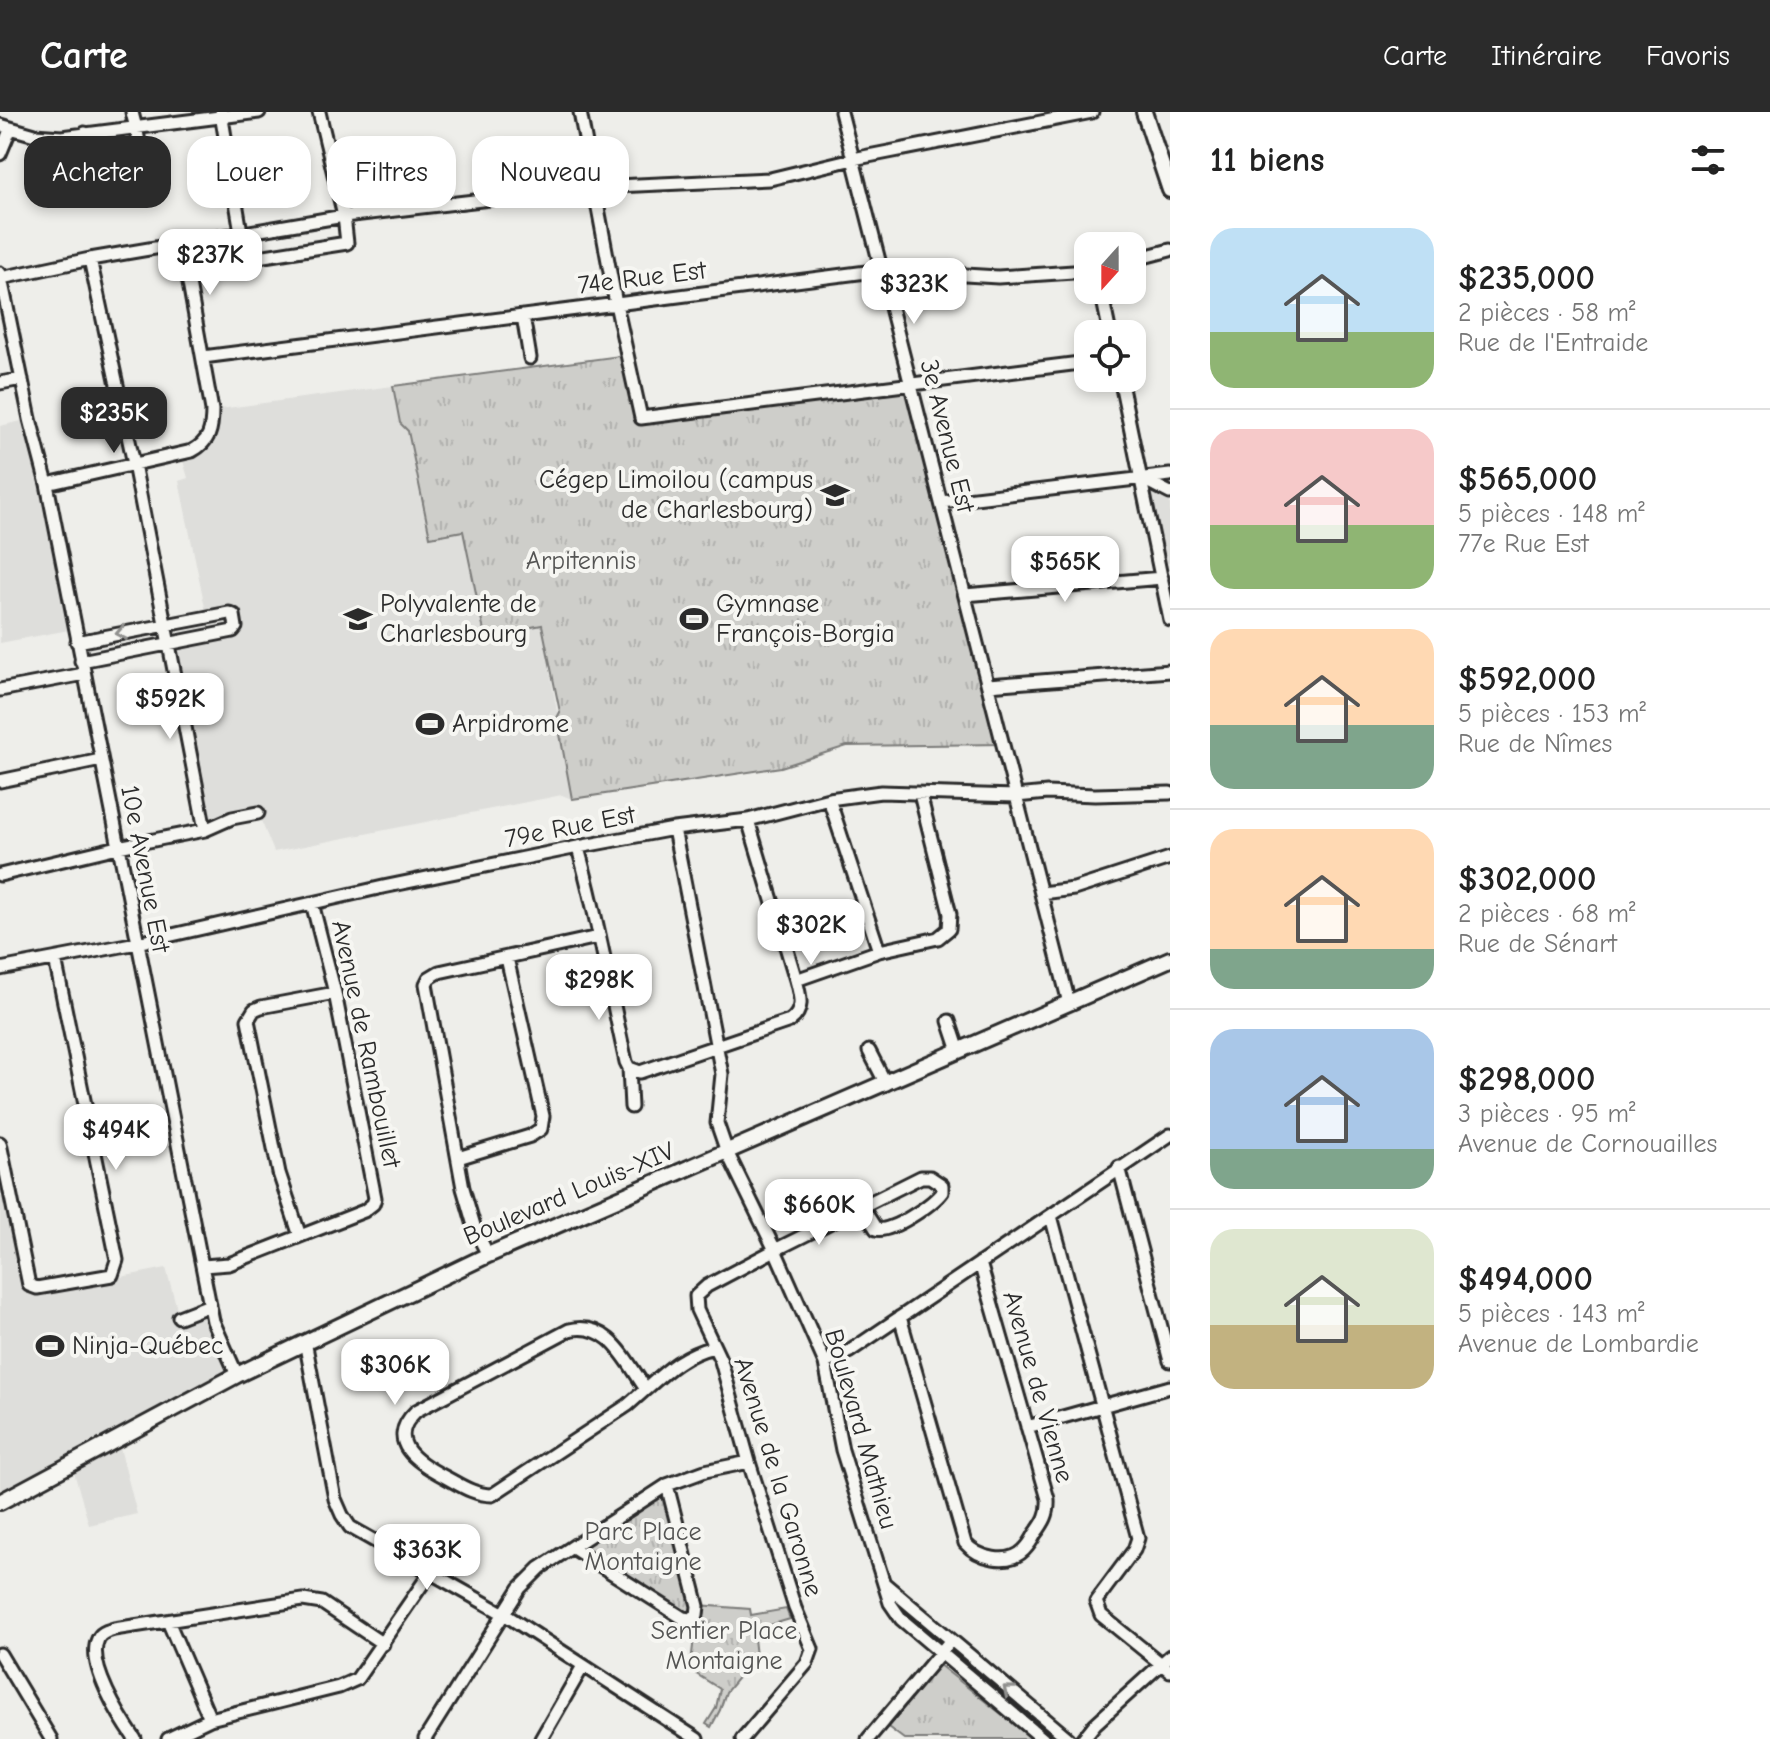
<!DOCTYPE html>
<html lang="fr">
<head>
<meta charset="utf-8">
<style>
  :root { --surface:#fff; --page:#f2f2f2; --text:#222; --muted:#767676; --line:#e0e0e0; --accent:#2b2b2b }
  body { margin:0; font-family:"Comic Neue",sans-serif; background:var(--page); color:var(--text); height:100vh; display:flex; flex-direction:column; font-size:30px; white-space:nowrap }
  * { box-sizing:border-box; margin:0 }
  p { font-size:26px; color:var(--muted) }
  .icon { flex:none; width:44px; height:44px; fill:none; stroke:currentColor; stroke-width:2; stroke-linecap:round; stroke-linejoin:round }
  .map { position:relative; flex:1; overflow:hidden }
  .side { display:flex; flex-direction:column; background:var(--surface); width:600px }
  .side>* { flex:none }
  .top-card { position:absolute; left:24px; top:24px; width:760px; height:72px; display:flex; gap:16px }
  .needle { width:52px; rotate:201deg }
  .tools { position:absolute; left:1074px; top:120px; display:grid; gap:16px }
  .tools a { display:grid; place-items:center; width:72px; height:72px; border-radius:16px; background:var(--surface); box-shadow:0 4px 12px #0003; font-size:40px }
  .price { position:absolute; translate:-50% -68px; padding:0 18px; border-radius:16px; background:#fff; color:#222; font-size:26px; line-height:52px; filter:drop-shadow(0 2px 4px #0008) }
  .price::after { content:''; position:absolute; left:50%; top:48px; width:24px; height:18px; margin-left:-12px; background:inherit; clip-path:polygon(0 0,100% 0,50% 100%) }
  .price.on { background:var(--accent); color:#fff }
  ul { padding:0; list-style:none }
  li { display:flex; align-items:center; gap:24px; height:200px; padding:0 40px }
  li+li { border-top:2px solid var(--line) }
  li span { display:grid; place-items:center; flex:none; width:224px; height:160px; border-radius:24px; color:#555 }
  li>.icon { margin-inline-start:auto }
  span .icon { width:96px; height:96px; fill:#fffc; stroke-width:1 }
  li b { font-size:34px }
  h2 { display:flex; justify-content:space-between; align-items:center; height:96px; padding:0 40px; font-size:34px }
  .tag { padding:0 28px; border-radius:24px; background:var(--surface); box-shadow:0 4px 12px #0003; font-size:28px; line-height:72px }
  .tag.on { background:var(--accent); color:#fff }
  header { display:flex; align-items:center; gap:48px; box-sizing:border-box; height:112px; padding:0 40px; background:var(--accent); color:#fff }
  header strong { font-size:38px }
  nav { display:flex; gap:44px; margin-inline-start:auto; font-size:28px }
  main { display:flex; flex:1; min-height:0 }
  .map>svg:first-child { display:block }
</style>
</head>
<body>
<header>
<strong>Carte</strong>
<nav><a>Carte</a><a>Itinéraire</a><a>Favoris</a></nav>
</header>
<main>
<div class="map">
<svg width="1170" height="1627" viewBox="0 0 1170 1627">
  <defs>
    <pattern id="park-tufts" width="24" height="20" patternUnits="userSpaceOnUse" patternTransform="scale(2)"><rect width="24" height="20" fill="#cececa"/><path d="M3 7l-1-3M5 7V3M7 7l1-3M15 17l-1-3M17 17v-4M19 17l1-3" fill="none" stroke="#b1b1ae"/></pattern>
  </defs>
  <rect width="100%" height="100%" fill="#eeeeea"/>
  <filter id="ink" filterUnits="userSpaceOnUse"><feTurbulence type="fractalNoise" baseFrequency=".0125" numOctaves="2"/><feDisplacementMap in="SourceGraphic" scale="16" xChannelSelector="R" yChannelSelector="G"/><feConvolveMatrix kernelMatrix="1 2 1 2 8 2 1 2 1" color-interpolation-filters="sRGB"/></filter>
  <g filter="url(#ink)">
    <!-- built -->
    <path fill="#dededb" d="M393,274l7,37 8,8 22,105 33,-6 22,106 57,-12 30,175 -10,-4 -288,57 -16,-39 -53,17 -36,-186 64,-13 1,-16 -27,2 -28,-136 9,-3 -7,-24 23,-10 8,-34z
      M30,307l44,210 -74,14v-217z
      M1142,366l28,15v70l-11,1z
      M10,1083l19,90 83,-10 9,2 45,-9 13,48 31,-11 27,70 -119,65 19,74 -48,11 -17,-60 -72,37v-305z"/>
    <!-- park -->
    <path fill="url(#park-tufts)" stroke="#7c7c7a" stroke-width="2" d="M627,243l14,63 270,-34 92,360 -156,2 -66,21 -209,32 -15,-81 3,-6 -18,-87 -57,11 -22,-105 -33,6 -22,-106 -8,-8 -7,-37z
      M667,1373l31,120 52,4 1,6 35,-6 4,10 -37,11 3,26 -30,36 -6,18 -9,17 -5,-3 10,-16 4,-19 -30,-19 5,-40 -5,-11 -117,-71z
      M938,1552l95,75h-129l-16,-12z"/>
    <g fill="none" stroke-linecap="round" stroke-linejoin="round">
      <defs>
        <path id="minor" d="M580,0l36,192 25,114 447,-56
          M841,0l228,891
          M221,1l20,119
          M0,13l35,10 27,2 197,-25
          M85,21l5,31 5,3 41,-6c8,-14 -1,-34 -4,-49
          M0,42l10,-24
          M90,147l44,205 71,366
          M1132,148l38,-10
          M188,156l159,-25 -3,-27 -25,-104
          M0,161l30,146 17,65 166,837 24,54
          M1,166l89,-19 254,-43 250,-29 176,-8 83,-20 239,-47
          M1101,178l9,44
          M523,204l7,42
          M203,245l679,-87 116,7 90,-6
          M1120,266l50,242
          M0,271l22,-4
          M1143,367l27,14
          M47,372l145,-33c18,-10 20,-21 20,-41l-30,-165
          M941,390l229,-27
          M965,483l197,-17
          M77,530l152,-29 5,2 2,12 -3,4 -152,30
          M988,573l182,-14
          M0,578l84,-16
          M0,669l101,-21
          M829,687l50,152
          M674,717l48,245 -5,49 10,29 48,98 50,113 17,87 48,153 11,16 142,120
          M578,736c20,70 32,143 48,214l3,6 11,4 150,-51c15,-11 10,-25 6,-41l-48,-160
          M0,763l118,-28 87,-17 27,-12 26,-5
          M1041,781l33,-4 96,-31
          M0,857l137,-26 246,-56 190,-39 101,-19 74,-9 81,-21 52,-7 135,4 31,-3 48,2 75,-2
          M796,868l83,-29 59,-13 11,-9 1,-15 -30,-120
          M949,909l10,30
          M869,939l17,33
          M629,956l2,39
          M0,1031l29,142 8,3 75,-13 5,-15 -62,-301
          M458,1046l72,-22 11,-7 2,-13 -36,-158
          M1119,1055l51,194
          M1051,1104l87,322 -4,12 -38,51 5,14 69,56
          M300,1124l-21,-63 -31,-153 6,-10 7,-3 74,-14
          M488,1143l-13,-26 -12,-41 -37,-204 3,-6 10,-6 159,-35
          M203,1154l26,-2 135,-53 9,-7 2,-6 -40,-205 -23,-90
          M179,1205l31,-12
          M900,1205l65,226c13,15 43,23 59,7 4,-4 8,-10 11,-16 9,-12 14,-20 13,-35l-68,-236
          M305,1229l30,158 7,16 8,12 154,87 193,125
          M825,1251l25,-12 320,-216
          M646,1277l-18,16 -136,90c-18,0 -32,-10 -47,-18 -27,-14 -61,-35 -29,-66l153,-81c40,-10 57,31 77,59 22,-20 39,-35 68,-42
          M1027,1315l143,-40
          M573,1436l110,70 7,1 7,-4 1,-9 -31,-121
          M885,1472l184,155
          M168,1509l42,98
          M0,1542l51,85
          M135,1627c-14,-20 -49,-75 -37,-100 3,-7 10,-8 16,-10l189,-29 19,3 61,41
          M168,1627l42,-20 129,-32 18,-8 73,-106
          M425,1627l95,-151 20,-20 127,-83 38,-14 44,-9
          M541,1627l42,-73
          M742,1627l65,-76 5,-14 -17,-41 -46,-146 -28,-101 -24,-51 -1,-14 11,-10 68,-36 146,-73h9l12,8v7c-9,12 -52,42 -66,37l-14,-22
          M868,1627l83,-99
          M1083,1627l12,-15 75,-68"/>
        <path id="major" d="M1144,0l26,78
          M0,1390l237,-127 251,-120 682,-296"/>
      </defs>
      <!-- minor casing -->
      <use href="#minor" stroke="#2b2b2b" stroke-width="17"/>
      <!-- major casing -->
      <use href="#major" stroke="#2b2b2b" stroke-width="20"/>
      <!-- minor -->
      <use href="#minor" stroke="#f6f6f2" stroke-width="11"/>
      <!-- major -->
      <use href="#major" stroke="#f6f6f2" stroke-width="14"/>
    </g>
    <!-- one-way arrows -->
    <defs><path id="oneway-chevron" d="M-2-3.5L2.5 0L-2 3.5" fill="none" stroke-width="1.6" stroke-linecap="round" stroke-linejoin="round" transform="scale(2)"/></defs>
    <g stroke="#90908e">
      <use href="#oneway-chevron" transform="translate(121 521) rotate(169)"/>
      <use href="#oneway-chevron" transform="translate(1008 1578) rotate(-140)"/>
    </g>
  </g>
  <!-- icons -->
  <defs>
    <symbol id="university-bare" viewBox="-9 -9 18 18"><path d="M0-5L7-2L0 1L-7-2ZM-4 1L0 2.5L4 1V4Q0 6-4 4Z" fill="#2b2b2b" stroke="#f6f6f2" stroke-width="2.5" paint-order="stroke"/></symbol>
    <symbol id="school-bare" viewBox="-9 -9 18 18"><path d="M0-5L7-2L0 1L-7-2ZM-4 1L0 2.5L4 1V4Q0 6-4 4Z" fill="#2b2b2b" stroke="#f6f6f2" stroke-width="2.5" paint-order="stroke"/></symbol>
    <symbol id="stadium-bare" viewBox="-9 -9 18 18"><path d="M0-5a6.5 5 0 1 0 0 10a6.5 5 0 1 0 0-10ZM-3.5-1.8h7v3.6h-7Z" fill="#2b2b2b" stroke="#f6f6f2" stroke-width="2.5" paint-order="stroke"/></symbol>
  </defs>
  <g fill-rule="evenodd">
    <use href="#university-bare" x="815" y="363" width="40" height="40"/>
    <use href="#school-bare" x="338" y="487" width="40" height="40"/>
    <use href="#stadium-bare" x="674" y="487" width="40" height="40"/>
    <use href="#stadium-bare" x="410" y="592" width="40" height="40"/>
    <use href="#stadium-bare" x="30" y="1214" width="40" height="40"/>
  </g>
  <g text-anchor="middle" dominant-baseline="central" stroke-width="8" stroke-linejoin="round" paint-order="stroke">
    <!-- street labels -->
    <g font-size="26" fill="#2b2b2b" stroke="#f6f6f2">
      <text transform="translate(642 166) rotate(-7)">74e Rue Est</text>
      <text transform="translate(947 324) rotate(76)">3e Avenue Est</text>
      <text transform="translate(570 715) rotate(-11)">79e Rue Est</text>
      <text transform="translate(145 757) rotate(79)">10e Avenue Est</text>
      <text transform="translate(366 932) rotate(78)">Avenue de Rambouillet</text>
      <text transform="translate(569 1082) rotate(-23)">Boulevard Louis-XIV</text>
      <text transform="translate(1038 1275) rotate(74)">Avenue de Vienne</text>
      <text transform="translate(861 1317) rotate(74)">Boulevard Mathieu</text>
      <text transform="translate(778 1365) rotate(73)">Avenue de la Garonne</text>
    </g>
    <!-- poi labels -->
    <g font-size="26" fill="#2b2b2b" stroke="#f6f6f2" text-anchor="start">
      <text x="813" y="368" text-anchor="end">Cégep Limoilou (campus<tspan x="813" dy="30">de Charlesbourg)</tspan></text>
      <text x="380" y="492">Polyvalente de<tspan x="380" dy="30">Charlesbourg</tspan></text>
      <text x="716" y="492">Gymnase<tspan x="716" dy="30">François-Borgia</tspan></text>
      <text x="452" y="612">Arpidrome</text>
      <text x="72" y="1234">Ninja-Québec</text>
    </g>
    <!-- park labels -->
    <g font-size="26" fill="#545453" stroke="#f6f6f2">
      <text x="581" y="449">Arpitennis</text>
      <text x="643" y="1420">Parc Place<tspan x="643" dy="30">Montaigne</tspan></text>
      <text x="724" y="1519">Sentier Place<tspan x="724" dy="30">Montaigne</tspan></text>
    </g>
  </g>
</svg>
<div class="tools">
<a><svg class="needle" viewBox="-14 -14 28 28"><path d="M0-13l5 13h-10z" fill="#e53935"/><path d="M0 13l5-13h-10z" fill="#767676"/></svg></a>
<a><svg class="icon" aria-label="locate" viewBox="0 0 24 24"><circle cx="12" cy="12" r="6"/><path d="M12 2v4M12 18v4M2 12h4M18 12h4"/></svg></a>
</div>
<b class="price" style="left:210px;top:185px">$237K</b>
<b class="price" style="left:914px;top:214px">$323K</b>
<b class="price on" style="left:114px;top:343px">$235K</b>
<b class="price" style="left:1065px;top:492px">$565K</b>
<b class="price" style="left:170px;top:629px">$592K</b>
<b class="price" style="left:811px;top:855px">$302K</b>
<b class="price" style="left:599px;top:910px">$298K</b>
<b class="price" style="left:116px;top:1060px">$494K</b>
<b class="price" style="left:819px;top:1135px">$660K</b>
<b class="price" style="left:395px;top:1295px">$306K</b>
<b class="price" style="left:427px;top:1480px">$363K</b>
<div class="top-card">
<a class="tag on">Acheter</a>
<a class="tag">Louer</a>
<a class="tag">Filtres</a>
<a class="tag">Nouveau</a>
</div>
</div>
<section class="side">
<h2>11 biens<svg class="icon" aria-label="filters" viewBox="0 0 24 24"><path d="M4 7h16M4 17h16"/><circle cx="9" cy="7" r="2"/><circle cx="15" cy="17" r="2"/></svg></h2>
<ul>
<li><span style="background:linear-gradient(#bfe0f5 65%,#8fb573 0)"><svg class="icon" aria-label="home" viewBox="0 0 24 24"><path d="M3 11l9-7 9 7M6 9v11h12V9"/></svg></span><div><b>$235,000</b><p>2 pièces · 58 m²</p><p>Rue de l'Entraide</p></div></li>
<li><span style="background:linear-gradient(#f6c9c9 60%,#8fb573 0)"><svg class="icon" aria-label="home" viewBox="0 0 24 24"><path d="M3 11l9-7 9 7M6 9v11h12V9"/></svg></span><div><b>$565,000</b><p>5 pièces · 148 m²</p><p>77e Rue Est</p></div></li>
<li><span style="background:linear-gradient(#ffd9b3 60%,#7fa58c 0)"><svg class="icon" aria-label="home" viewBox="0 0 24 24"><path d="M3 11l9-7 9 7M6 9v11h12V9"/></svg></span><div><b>$592,000</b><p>5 pièces · 153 m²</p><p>Rue de Nîmes</p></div></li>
<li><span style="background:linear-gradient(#ffd9b3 75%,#7fa58c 0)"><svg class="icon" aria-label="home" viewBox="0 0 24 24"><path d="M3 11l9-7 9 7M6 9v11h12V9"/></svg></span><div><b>$302,000</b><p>2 pièces · 68 m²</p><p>Rue de Sénart</p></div></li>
<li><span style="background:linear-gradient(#a9c7e8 75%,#7fa58c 0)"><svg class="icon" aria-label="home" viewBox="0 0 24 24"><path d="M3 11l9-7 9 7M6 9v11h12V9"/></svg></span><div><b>$298,000</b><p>3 pièces · 95 m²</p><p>Avenue de Cornouailles</p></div></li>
<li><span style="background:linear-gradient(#dfe7d0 60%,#c2b280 0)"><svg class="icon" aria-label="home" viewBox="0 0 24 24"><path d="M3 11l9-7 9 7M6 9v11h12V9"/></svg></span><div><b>$494,000</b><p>5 pièces · 143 m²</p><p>Avenue de Lombardie</p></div></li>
</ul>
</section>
</main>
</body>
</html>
